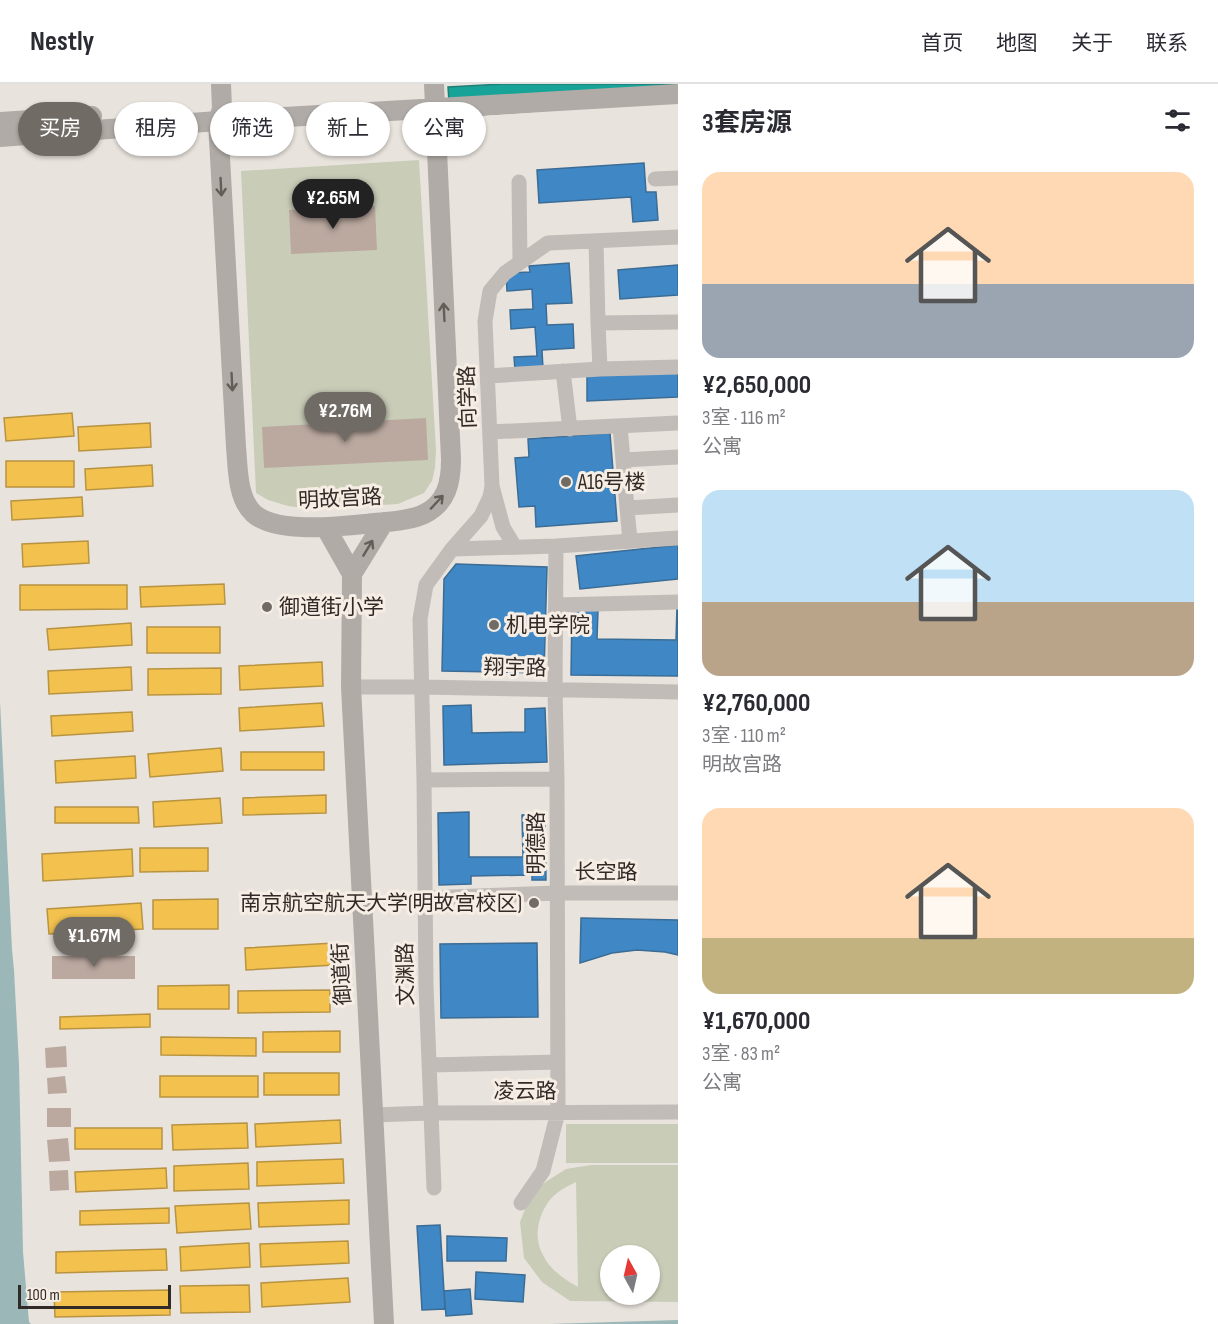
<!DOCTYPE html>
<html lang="zh">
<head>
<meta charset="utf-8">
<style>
  :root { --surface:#fff; --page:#f7f7f7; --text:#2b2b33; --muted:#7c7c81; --line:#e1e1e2; --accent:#716b66 }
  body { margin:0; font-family:"Sofia Sans Condensed","Noto Sans SC",sans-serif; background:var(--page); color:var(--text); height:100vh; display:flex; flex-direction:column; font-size:22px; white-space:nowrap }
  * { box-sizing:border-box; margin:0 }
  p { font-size:20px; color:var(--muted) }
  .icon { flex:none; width:33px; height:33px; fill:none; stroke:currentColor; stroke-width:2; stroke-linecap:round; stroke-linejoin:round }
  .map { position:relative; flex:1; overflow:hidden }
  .panel { display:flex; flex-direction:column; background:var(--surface); width:540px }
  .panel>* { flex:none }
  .banner { position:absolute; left:18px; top:18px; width:570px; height:54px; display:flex; gap:12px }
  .needle { width:39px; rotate:352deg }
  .buttons { position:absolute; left:600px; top:1161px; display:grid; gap:12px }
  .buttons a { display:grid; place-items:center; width:60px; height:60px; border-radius:50%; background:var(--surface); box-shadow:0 2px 4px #0004; font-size:30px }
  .scale { position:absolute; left:18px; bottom:15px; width:153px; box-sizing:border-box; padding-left:6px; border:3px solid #312a26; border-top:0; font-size:16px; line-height:21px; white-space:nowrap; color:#312a26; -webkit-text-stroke:4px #f6eee4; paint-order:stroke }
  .price { position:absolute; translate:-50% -51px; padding:0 14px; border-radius:21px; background:var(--accent); color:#fff; font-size:20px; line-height:39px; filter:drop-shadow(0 2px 3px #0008) }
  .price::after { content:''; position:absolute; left:50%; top:36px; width:18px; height:14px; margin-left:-9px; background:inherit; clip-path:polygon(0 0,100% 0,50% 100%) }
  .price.current { background:#222; color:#fff }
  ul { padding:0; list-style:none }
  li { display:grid; align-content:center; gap:12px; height:318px; padding:0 24px }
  li span { display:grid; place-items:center; height:186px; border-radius:18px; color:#555 }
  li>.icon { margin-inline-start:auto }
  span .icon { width:108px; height:108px; fill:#fffc; stroke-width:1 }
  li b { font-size:26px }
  h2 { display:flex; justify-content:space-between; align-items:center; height:72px; padding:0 24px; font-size:26px }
  .tag { padding:0 21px; border-radius:27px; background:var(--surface); box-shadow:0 2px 4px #0004; font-size:21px; line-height:54px }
  .tag.current { background:var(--accent); color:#fff }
  header { display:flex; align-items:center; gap:36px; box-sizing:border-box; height:84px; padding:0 30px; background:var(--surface); border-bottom:2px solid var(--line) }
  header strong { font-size:28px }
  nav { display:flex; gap:33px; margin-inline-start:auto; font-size:21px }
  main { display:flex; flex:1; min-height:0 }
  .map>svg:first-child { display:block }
</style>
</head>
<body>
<header>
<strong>Nestly</strong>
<nav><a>首页</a><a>地图</a><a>关于</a><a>联系</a></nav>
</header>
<main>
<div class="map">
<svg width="678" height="1240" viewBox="0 0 678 1240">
  <rect width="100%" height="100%" fill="#e9e3dd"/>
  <!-- green -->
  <path fill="#c9cdb8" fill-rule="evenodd" d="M419,76l17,290 -1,18 -3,13 -8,12 -26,11 -86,5 -24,-3 -20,-6 -12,-7 -15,-322z
    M566,1040h112v39h-112z
    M591,1081h87v137l-108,-1 -28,-19 -18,-24 -4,-36 11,-28 16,-13 19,-12zM576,1098l2,105c-14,-8 -28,-17 -35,-32 -10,-17 -5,-39 6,-54 7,-9 17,-14 27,-19zM610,1172h40v38h-40z"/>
  <!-- water -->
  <path fill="#9bb7b8" d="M0,617l12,249 2,20 5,95 4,187 6,70 2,2h-31z
    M678,1236v4h-129z"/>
  <!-- homes -->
  <path fill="#f2c14e" stroke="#b89442" stroke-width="1.5" d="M72,329l2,23 -68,5 -2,-23z
    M150,339l1,24 -72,4 -1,-24z
    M6,377h68v26h-68z
    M152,381l1,21 -67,4 -1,-21z
    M82,413l1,19 -71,4 -1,-19z
    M88,457l1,22 -66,4 -1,-23z
    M224,500l1,20 -84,3 -1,-20z
    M20,501h107v24l-107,1z
    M131,539l1,22 -83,5 -2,-21z
    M147,543h73v26h-73z
    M322,578l1,24 -83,4 -1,-24z
    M131,583l1,23 -83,4 -1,-23z
    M221,584v26l-73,1v-26z
    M322,619l2,23 -84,5 -1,-23z
    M132,628l1,19 -81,5 -1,-20z
    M221,664l2,23 -73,6 -2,-23z
    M241,668h83v18h-83z
    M135,672l1,22 -80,5 -1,-22z
    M326,711v18l-83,2v-17z
    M220,714l2,25 -68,4 -1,-25z
    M55,723h83l1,16h-84z
    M140,764h68v23l-68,1z
    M132,765l1,27 -90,5 -1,-27z
    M218,815v30h-65v-29z
    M141,819l2,26 -94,5 -2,-25z
    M334,859l1,22 -89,5 -1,-22z
    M229,901v24h-71v-23z
    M330,906v22l-92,1v-22z
    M150,930v13l-90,2v-12z
    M340,947v21h-77v-20z
    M161,953l95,1v18l-95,-1z
    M264,989h75v22h-75z
    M160,992h98v21h-98z
    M340,1036l1,23 -85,4 -1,-23z
    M247,1039l1,25 -75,2 -1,-25z
    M75,1044h87v21h-87z
    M343,1075l1,24 -87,3v-24z
    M248,1079l1,26 -75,2v-25z
    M166,1084l1,20 -91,4 -1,-20z
    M349,1116v24l-90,3 -1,-24z
    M249,1119l2,26 -74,4 -2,-27z
    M169,1124v15l-89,2v-14z
    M348,1157l1,22 -88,4 -1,-23z
    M249,1159l1,24 -69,4 -1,-24z
    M166,1165l1,21 -111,3v-21z
    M348,1194l2,24 -88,5 -1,-24z
    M249,1201l1,27 -69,1 -1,-27z
    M170,1206v25l-115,2 -1,-25z"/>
  <!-- schools -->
  <path fill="#3f88c5" stroke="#3b6c95" stroke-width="1.5" d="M644,79l2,29h10l2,28 -25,2 -2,-25 -92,6 -2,-33z
    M569,179l3,40 -26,1 1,21 26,-1 1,24 -32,2 1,19 -28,1 -1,-13 23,-1 -2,-29 -24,2 -1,-19 23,-1 -1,-20 -25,2 -1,-18 24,-1 -1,-6z
    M678,181v30l-58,4 -2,-29z
    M678,287v26l-91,4v-26z
    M610,349l7,88 -81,6 -1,-21 -16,1 -4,-49 14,-1 -1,-18z
    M678,461v34l-98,10 -4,-33z
    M456,480l91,3 -3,106 -102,-2 2,-92z
    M677,522h1v70l-107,-1 1,-65h26l-1,29 79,1z
    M471,621l1,28 53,-1v-23l20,-1 2,54 -103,3 -1,-59z
    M469,728v45h54l-1,-42 23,-1 1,66h-14v-5l-61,1v8l-32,1 -1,-72z
    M581,834l97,2v35l-13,-3 -28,-2 -25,3 -32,10z
    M537,859l1,74 -97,1 -1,-74z
    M440,1141l5,84 -23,1 -5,-84z
    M447,1152l60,2 -1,23h-59z
    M476,1188l49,3 -2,27 -48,-3z
    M470,1205l2,25 -26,2 -2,-25z"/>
  <!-- public -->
  <path fill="#17a398" stroke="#1f7f76" stroke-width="1.5" d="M503,0h175v17l-228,16 -2,-30z"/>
  <!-- building -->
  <path fill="#bba9a0" d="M375,122l2,44 -86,4 -2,-44z
    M426,334l2,42 -164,8 -2,-41z
    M52,872h83v23h-83z
    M66,962l1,21 -21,1 -1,-20z
    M65,992l2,17 -19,1 -1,-16z
    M47,1024h24v19h-24z
    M68,1054l2,23 -21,1 -2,-22z
    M68,1086l1,20 -19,1 -1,-20z"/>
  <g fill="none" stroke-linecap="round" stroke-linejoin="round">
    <!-- minor -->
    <path stroke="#c1bcb7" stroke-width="15" d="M655,95l23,-1
      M519,98l1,80
      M596,157l2,82 80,-1
      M598,239l2,46
      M563,287l7,58
      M488,292l112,-7 78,-2
      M620,342l3,34
      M490,348l188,-9
      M678,373l-55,3 4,48 51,-3
      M492,402l11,41 12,20
      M627,424l3,33
      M452,465l104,-3 122,-8
      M556,521l122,-3
      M351,603h70l257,5
      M424,696l133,-1
      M426,814l131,-5h121
      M430,981l128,-3
      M373,1031l57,-2 248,-1
      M434,1104l-8,-202 -2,-206 -4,-161 6,-34 26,-36 29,-33 9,-19 2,-11 -7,-165 5,-30 15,-18 43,-30 130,-6
      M521,1119l22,-32 15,-59 -1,-333 -2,-89 1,-144"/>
    <!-- major -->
    <path stroke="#b0aba6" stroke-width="20" d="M221,0l1,25 -4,12 18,326c2,21 1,50 17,66 23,22 92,13 121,10 15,-1 38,-3 50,-9 23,-11 27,-32 27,-55l-17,-375
      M0,38l92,-6
      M0,53l218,-16 460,-27
      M326,444l26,46
      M384,1240l-33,-637 1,-113 32,-52"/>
  </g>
  <!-- one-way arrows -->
  <defs><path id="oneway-shaft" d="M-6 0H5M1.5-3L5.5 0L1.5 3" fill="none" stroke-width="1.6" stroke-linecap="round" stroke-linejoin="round" transform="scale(1.5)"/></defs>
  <g stroke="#645e59">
    <use href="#oneway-shaft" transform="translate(221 103) rotate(87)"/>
    <use href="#oneway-shaft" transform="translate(444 228) rotate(-93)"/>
    <use href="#oneway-shaft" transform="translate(232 298) rotate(87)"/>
    <use href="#oneway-shaft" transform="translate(437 418) rotate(-47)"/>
    <use href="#oneway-shaft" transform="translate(368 464) rotate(-59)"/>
  </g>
  <!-- markers -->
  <g fill="#716b66" stroke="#f6eee4" stroke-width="2">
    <circle cx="566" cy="398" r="6"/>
    <circle cx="267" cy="523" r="6"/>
    <circle cx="494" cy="541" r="6"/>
    <circle cx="534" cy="819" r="6"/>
  </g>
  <g text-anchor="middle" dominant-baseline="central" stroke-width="6" stroke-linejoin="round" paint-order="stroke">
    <!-- street labels -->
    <g font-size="21" fill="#312a26" stroke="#f6eee4">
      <text transform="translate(468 313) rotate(-92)">向学路</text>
      <text transform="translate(340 415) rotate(-3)">明故宫路</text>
      <text transform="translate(515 584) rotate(1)">翔宇路</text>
      <text transform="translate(536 759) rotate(-90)">明德路</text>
      <text x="606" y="788">长空路</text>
      <text transform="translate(342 890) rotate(-93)">御道街</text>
      <text transform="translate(406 890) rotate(-91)">文渊路</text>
      <text x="525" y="1007">凌云路</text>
    </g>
    <!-- poi labels -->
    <g font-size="21" fill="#312a26" stroke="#f6eee4" text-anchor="start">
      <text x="578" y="398">A16号楼</text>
      <text x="279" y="523">御道街小学</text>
      <text x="506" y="541">机电学院</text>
      <text x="522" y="819" text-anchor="end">南京航空航天大学(明故宫校区)</text>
    </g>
  </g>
</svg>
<div class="buttons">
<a><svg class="needle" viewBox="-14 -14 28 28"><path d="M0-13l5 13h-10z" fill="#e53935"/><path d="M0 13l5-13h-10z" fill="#7c7c81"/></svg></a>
</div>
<div class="scale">100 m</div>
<b class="price current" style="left:333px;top:146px">¥2.65M</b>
<b class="price" style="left:345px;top:359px">¥2.76M</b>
<b class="price" style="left:94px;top:884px">¥1.67M</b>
<div class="banner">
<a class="tag current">买房</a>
<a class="tag">租房</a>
<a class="tag">筛选</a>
<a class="tag">新上</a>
<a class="tag">公寓</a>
</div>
</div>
<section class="panel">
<h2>3套房源<svg class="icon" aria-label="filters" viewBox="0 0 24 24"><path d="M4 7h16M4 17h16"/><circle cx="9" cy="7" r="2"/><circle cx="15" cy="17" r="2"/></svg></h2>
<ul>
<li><span style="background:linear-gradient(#ffd9b3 60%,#9aa5b1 0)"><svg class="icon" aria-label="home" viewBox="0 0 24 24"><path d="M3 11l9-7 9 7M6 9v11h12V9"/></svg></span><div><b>¥2,650,000</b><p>3室 · 116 m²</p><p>公寓</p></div></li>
<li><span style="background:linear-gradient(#bfe0f5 60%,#b9a48a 0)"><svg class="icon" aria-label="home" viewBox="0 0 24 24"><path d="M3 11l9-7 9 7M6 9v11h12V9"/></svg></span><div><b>¥2,760,000</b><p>3室 · 110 m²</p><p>明故宫路</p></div></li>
<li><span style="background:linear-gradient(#ffd9b3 70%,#c2b280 0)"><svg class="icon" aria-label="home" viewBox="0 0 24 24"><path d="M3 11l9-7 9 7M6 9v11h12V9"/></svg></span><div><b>¥1,670,000</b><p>3室 · 83 m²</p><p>公寓</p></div></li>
</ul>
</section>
</main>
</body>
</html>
